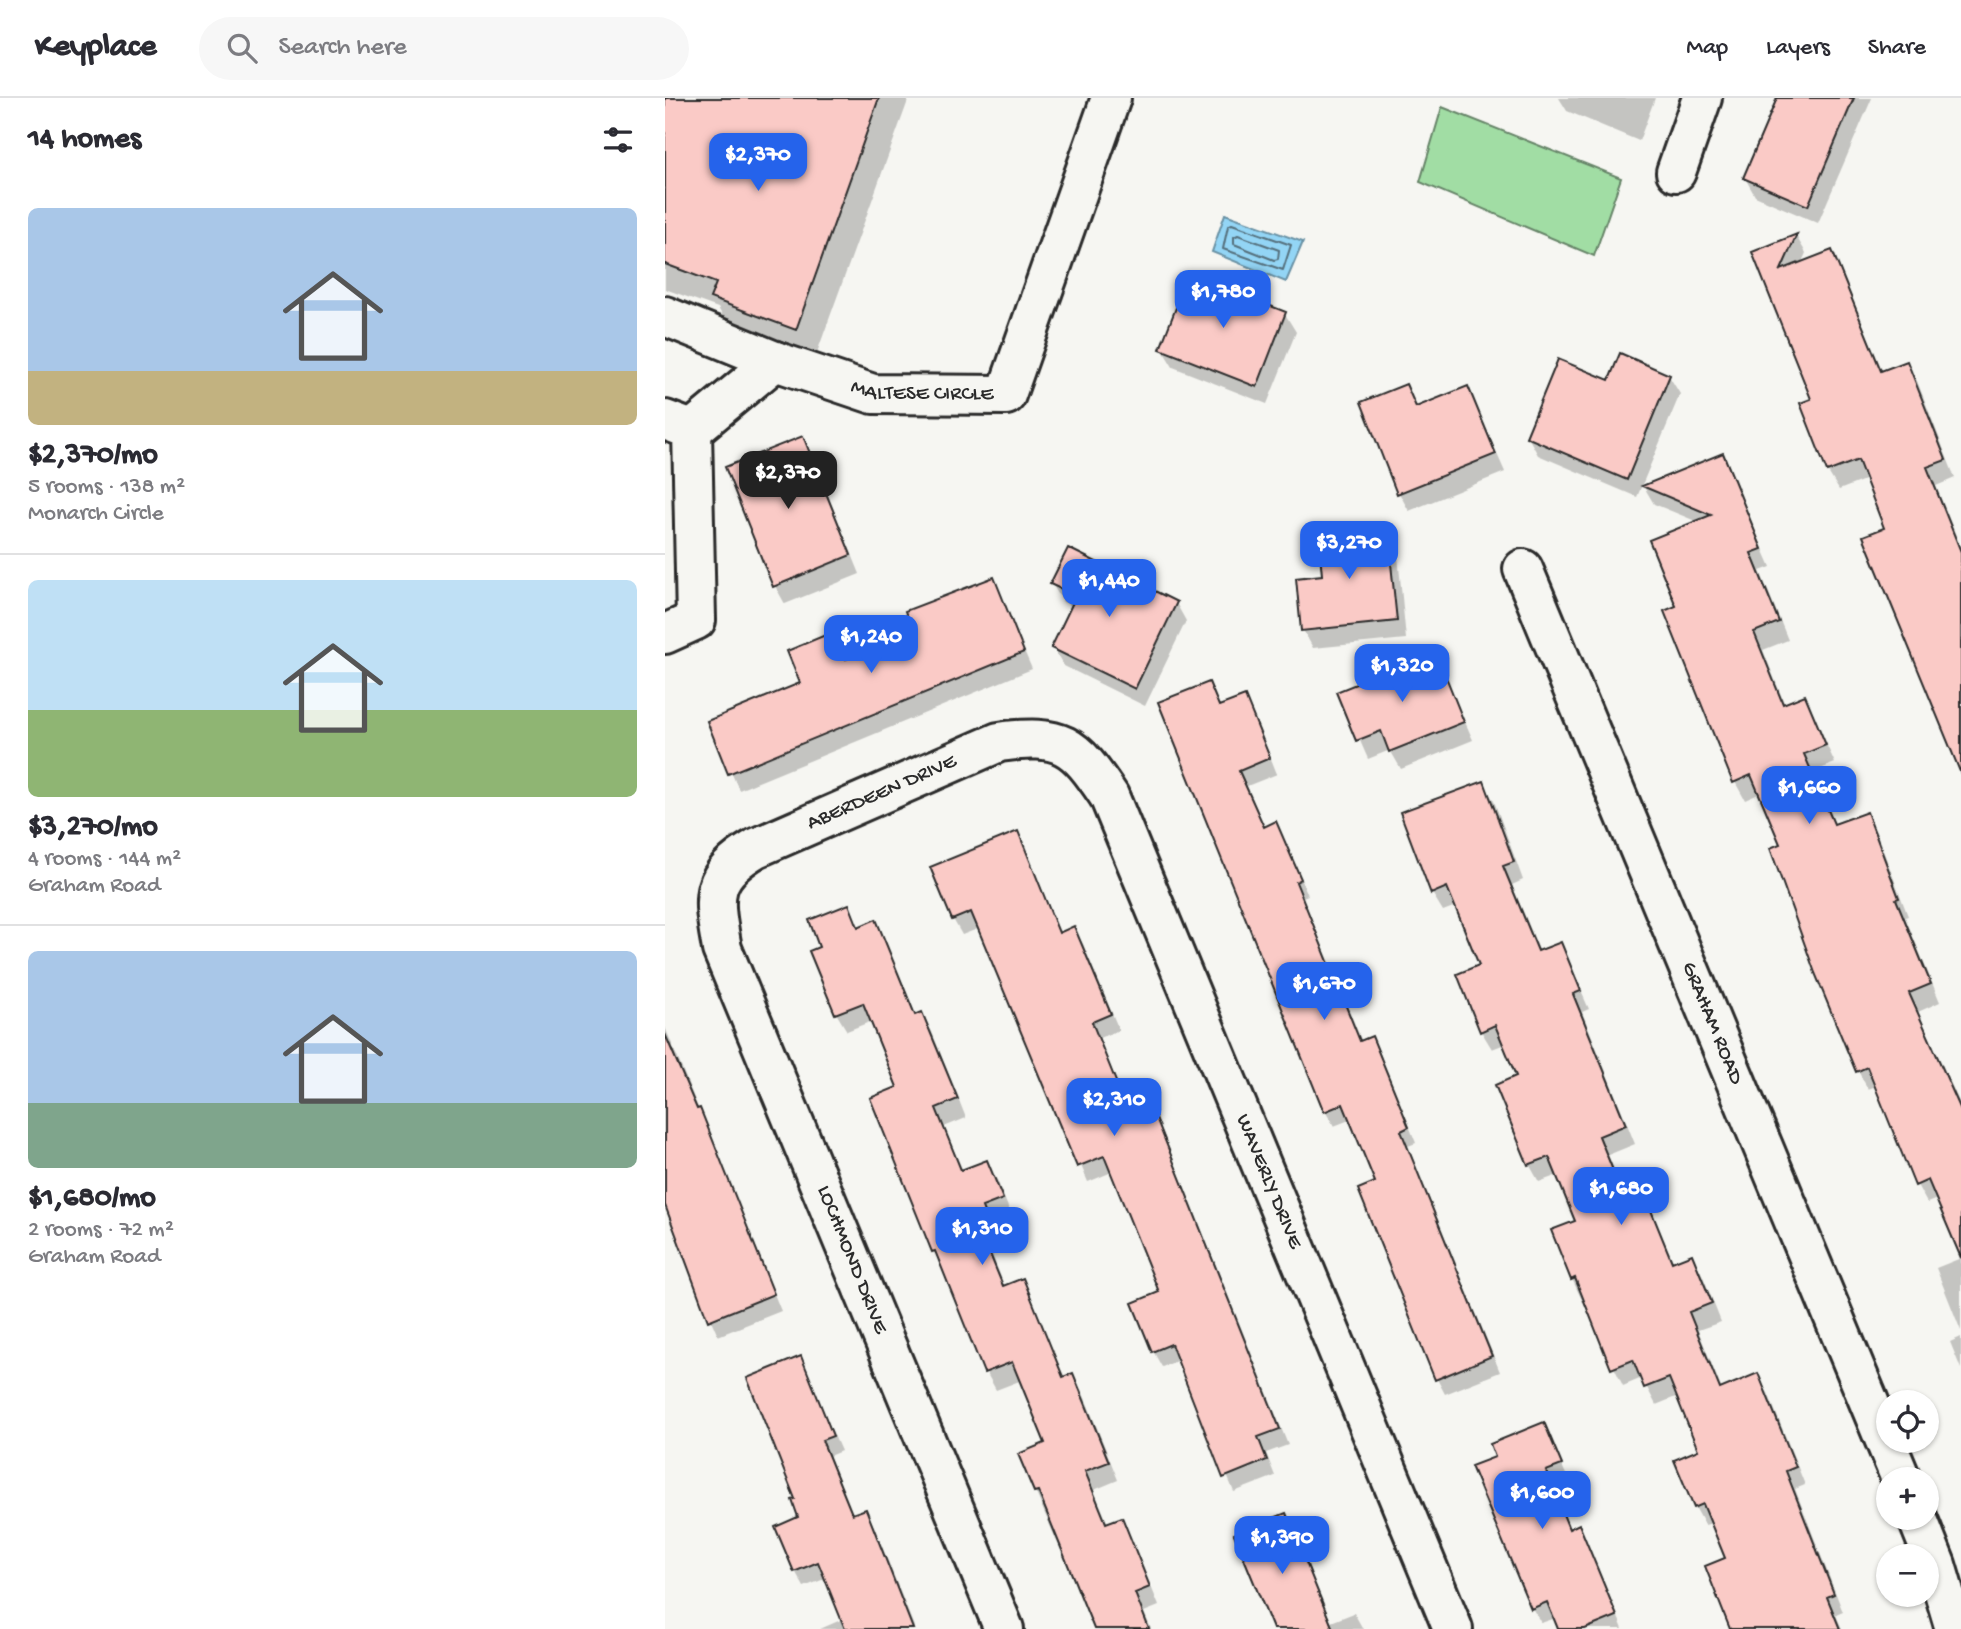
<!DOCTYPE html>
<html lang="en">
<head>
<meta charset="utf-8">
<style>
  :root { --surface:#fff; --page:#f7f7f7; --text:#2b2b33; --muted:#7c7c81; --line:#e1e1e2; --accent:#2563eb }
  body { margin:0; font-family:"Gochi Hand",sans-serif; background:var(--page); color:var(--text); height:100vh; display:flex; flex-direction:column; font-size:26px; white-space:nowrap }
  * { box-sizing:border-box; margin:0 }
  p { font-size:23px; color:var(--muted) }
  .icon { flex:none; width:38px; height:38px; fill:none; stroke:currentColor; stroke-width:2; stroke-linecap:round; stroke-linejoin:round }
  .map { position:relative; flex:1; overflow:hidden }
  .sheet { display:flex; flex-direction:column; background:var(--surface); width:665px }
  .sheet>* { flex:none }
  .buttons { position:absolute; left:1211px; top:1292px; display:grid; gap:14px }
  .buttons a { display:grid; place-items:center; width:63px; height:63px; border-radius:50%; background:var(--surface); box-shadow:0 2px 5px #0004; font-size:35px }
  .price { position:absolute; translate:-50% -60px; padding:0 16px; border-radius:14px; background:var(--accent); color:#fff; font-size:23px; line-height:46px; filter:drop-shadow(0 2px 4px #0008) }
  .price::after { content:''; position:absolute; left:50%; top:42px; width:21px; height:16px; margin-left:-10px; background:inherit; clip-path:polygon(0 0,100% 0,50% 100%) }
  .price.current { background:#222; color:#fff }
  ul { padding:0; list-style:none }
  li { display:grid; align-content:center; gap:14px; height:371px; padding:0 28px }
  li+li { border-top:2px solid var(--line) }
  li span { display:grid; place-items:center; height:217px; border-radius:10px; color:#555 }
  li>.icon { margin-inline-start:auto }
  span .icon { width:126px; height:126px; fill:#fffc; stroke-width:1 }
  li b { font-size:30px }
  h2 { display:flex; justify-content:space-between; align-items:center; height:84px; padding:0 28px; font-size:30px }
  header { display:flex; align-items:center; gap:42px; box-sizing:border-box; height:98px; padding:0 35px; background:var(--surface); border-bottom:2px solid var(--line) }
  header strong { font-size:33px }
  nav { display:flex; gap:38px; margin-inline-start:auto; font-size:24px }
  .search { width:490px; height:63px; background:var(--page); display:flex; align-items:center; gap:18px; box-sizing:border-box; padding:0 24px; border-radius:38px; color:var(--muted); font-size:26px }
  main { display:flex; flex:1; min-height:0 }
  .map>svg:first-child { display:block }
</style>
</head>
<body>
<header>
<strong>Keyplace</strong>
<div class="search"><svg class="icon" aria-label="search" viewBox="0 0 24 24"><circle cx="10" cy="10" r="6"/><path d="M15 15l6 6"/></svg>Search here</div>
<nav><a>Map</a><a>Layers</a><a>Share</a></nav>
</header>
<main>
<section class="sheet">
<h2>14 homes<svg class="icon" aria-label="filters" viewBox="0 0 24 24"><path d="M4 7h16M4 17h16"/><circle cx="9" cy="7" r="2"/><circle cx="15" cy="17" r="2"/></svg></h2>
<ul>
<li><span style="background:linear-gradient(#a9c7e8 75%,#c2b280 0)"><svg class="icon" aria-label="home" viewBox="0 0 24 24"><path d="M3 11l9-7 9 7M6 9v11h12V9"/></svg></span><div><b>$2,370/mo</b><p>5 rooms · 138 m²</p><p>Monarch Circle</p></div></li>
<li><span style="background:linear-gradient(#bfe0f5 60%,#8fb573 0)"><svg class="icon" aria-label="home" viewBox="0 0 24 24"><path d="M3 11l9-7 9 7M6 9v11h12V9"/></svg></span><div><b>$3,270/mo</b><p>4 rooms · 144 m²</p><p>Graham Road</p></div></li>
<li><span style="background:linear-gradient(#a9c7e8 70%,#7fa58c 0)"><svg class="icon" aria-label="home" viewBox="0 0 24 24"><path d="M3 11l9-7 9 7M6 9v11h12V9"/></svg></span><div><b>$1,680/mo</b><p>2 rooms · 72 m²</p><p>Graham Road</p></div></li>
</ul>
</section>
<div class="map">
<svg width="1296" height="1531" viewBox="0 0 1296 1531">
  <rect width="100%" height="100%" fill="#f6f6f2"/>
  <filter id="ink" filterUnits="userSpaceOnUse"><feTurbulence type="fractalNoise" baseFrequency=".0143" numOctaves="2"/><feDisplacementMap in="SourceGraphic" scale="14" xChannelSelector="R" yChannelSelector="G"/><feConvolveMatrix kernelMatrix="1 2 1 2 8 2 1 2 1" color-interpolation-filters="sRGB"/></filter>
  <g filter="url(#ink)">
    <!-- green -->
    <path fill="#a1dda4" stroke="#668468" stroke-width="2" d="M777,9l179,71 -27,78 -174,-74z"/>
    <!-- water -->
    <path fill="#93d5f5" stroke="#6991a4" stroke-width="2" d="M560,116l78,28 -17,40 -74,-30z"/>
    <!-- shadow -->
    <path fill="#0003" d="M0,0h244l-95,263 -83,-31 -13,-22 -53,-19z
      M894,0h96l-16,43 -72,-30z
      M1114,0h93l-54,125 -63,-27 -10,-18z
      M1131,138l10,17 -5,11 30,-12 52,120 23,-9 11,18 38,97 -19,8 25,62v219l-8,-15 -67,-223 -19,-50 -28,11 -11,-18 -26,-68 11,-4 -59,-147z
      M620,216l11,18 -29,72 -94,-37 -11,-18z
      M1004,278l11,18 -43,103 -99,-42 -10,-18 82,-54z
      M741,288l12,22 50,-20 37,84 -96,39 -10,-18z
      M137,340l10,18 48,118 -75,30 -10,-18z
      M1057,357l49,112 -11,4 28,69 -25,10 22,55 19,-8 31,66 -22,9 22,53 31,-11 10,18 32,84 -3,1 35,85 -22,10 43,94v151l-24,-58 -10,4 -10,-18 -41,-99 -8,3 -10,-18 -75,-226 -22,-52 -16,7 -10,-18 -56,-175 19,-85 -44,-18 -10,-17z
      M721,429l11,18 9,94 -93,9 -10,-18 21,-54z
      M328,481l39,90 -293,121 -30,-68 93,-38 32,-51 14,27 67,-27z
      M387,486l124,19 10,18 -41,85 -81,-40 -11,-18 20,-41 -10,-5z
      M770,556l38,86 -72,29 -11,-19 -22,9 -29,-66z
      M543,586l12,24 24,-10 9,15 24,61 -30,12 18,42 10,-5 9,16 24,56 -5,2 59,145 9,-3 9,15 36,89 -8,3 92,226 -55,22 -8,-15 -60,-196 -25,-64 -18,7 -9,-15z
      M818,685l11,18 29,79 -11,5 28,67 20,-8 29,65 -7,3 53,132 -27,11 19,46 16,-6 31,68 18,-7 10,18 19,48 -23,8 24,60 35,-15 11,18 37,92 -10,4 48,123 -7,3 6,14h-110l-5,-70 -15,-36 -7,2 -10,-18 6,-56 -23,-55 -22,9 -14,-27 -19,8 -51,-107 5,-58 -19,-46 -19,7 -10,-18 -11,-87 -13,-33 -13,5 -11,-18v-65l-25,-60 -13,5 -11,-18z
      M352,736l44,100 13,-5 9,15 36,86 -20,8 23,57 20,-8 9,16 137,342 -22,8 9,23 -41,16 -55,-132 -17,7 -9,-16 8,-58 -49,-121 -24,10 -108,-254 -18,7 -9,-16z
      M183,808l12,22 15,-7 41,95 6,-2 10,18 34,86 -22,9 19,44 23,-9 11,18 15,37 -21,9 8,21 -9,3 15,37 17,-7 43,98 7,-3 11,18 35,87 -24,10 14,34 13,-5 10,18 28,69 -15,6 7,17h-56l-60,-138 13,-47 -26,-64 -26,10 -10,-18 -87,-284 -27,-67 -25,10 -11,-18 -15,-65z
      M0,929l116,284 -63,25 -35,-80 4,-2 -22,-55z
      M1296,1160v73l-25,-63z
      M1296,1239v32l-11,-27z
      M135,1260l41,93 -12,5 24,60 12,-5 9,15 41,103h-95l23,-10 -16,-41 -23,9 -9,-16 6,-53 -3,-18z
      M878,1326l26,57 -16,6 17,43 9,-3 8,15 36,87h-63l-4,-11 -15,5 -9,-15 -35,-150z
      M620,1417l46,107 23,-9 9,16h-68z"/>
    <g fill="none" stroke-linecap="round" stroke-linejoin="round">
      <!-- shore -->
      <path stroke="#556f7c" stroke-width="2" d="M567,126l59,21 -8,25 -60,-21 5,-23z
        M573,137l41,15 -1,9 -4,1 -40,-16v-7z"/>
    </g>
    <!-- building -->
    <path fill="#facac6" stroke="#2b2b2b" stroke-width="2" d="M0,0h214l-83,232 -86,-32 6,-15 -51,-19z
      M1112,0h77l-46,108 -65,-28z
      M1132,136l-16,36 51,-20 49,121 26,-10 39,99 -19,7 34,85v222l-98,-238 21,-8 -26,-68 -31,12 -27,-69 11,-4 -59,-147z
      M524,176l97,38 -29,75 -97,-38z
      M955,255l50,22 -43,105 -101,-43 32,-78 51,21z
      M741,286l10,23 52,-21 28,68 -99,40 -36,-92z
      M138,338l48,119 -78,32 -48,-120z
      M1058,355l39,96 -11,4 28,69 -25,10 29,72 22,-9 21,50 -22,9 30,70 33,-12 32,86 -3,1 35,85 -22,9 52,117v148l-33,-78 -13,6 -48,-119 -11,5 -41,-99 -45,-125 10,-4 -29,-69 -18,8 -69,-172 12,-5 -27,-66 62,-25 -69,-29z
      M722,427l10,96 -96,10 -5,-53 26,-3 -4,-43z
      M403,450l109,54 -42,87 -84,-41 25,-52 -26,-12z
      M329,479l30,75 -296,122 -21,-53 93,-38 -13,-32 48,-20 11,28 67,-27 -8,-21z
      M771,554l28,70 -75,30 -8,-21 -25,10 -20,-49z
      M544,584l10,24 26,-10 25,62 -31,13 25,56 12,-6 25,58 -5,3 64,159 12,-5 37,91 -8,4 91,225 -57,24 -77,-191 17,-7 -32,-78 -19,8 -166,-410z
      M819,683l30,81 -11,4 35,85 23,-9 20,49 -8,3 53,131 -27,11 26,64 19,-7 28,69 20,-8 20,49 -23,9 31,77 38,-16 38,94 -10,4 48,123 -7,3 13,32h-110l-25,-63 20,-8 -22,-54 -9,4 -20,-48 24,-10 -29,-72 -25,10 -11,-28 -22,9 -36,-91 -4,2 -20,-50 24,-9 -26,-64 -21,8 -33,-80 21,-9 -21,-51 -15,7 -23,-58 22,-9 -32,-78 -16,7 -31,-82z
      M353,733l41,102 15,-7 37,88 -19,8 29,72 22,-9 137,344 -22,8 9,23 -44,18 -52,-134 -19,8 -20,-49 27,-11 -55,-136 -27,11 -106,-255 -19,8 -22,-53z
      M184,806l9,23 18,-8 39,96 7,-3 36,87 -22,9 25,62 26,-10 16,39 -21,8 8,21 -9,4 22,54 20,-8 40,99 10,-4 36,89 -24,9 21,52 16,-6 28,70 -15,6 14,36h-55l-56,-138 -4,1 -16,-38 27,-11 -33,-81 -28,11 -49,-122 -3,1 -62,-154 27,-11 -34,-84 -28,11 -26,-63 10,-4 -10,-27z
      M0,936l32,75 3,-1 74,186 -66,27 -43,-116z
      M136,1258l32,80 -11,4 30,74 14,-5 47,120h-68l-27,-67 -24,10 -19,-45 23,-10 -6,-17 3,-1 -48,-121z
      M879,1324l18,43 -16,6 23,58 10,-5 38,92 -32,13h-27l-11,-27 -16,7 -60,-143 24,-9 -5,-13z
      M621,1415l47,116h-60l-39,-95z"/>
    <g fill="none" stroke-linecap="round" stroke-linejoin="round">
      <defs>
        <g id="minor">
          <path d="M1011,74l26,-74"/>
          <path id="s1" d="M0,218l110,45 98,33 133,1 105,-297"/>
          <path d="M0,322l27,10 4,190 -31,14"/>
          <path d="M27,332l83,-69"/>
          <path id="s2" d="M858,471l378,910"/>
          <path d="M1252,1419l19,48 19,64"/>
          <path id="s3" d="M339,1531l-282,-680c-9,-52 -15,-72 34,-101l243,-106c63,-8 75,1 110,54l344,833"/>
        </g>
      </defs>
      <!-- minor casing -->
      <use href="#minor" stroke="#2b2b2b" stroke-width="44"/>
      <!-- minor -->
      <use href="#minor" stroke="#f6f6f2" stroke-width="38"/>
    </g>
  </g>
  <g text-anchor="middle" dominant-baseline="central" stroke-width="5" stroke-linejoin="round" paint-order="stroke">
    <!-- street labels -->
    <g font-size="21" fill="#2b2b2b" stroke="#f6f6f2">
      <text stroke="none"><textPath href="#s1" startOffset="271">MALTESE CIRCLE</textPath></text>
      <text stroke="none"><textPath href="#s3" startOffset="992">ABERDEEN DRIVE</textPath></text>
      <text stroke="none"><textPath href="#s2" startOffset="492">GRAHAM ROAD</textPath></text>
      <text stroke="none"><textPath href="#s3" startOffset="1671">WAVERLY DRIVE</textPath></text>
      <text transform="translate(186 1162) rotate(68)">LOCHMOND DRIVE</text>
    </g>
  </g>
</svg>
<div class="buttons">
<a><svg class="icon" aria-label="locate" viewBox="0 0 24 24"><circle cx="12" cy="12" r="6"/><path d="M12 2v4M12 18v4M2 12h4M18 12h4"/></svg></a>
<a>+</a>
<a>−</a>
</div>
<b class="price" style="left:93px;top:95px">$2,370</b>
<b class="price" style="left:558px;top:232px">$1,780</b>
<b class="price current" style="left:123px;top:413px">$2,370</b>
<b class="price" style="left:684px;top:483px">$3,270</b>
<b class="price" style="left:444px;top:521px">$1,440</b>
<b class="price" style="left:206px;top:577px">$1,240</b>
<b class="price" style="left:737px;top:606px">$1,320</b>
<b class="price" style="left:1144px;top:728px">$1,660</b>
<b class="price" style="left:659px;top:924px">$1,670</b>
<b class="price" style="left:449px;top:1040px">$2,310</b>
<b class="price" style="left:956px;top:1129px">$1,680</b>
<b class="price" style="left:317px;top:1169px">$1,310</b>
<b class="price" style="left:877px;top:1433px">$1,600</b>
<b class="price" style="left:617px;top:1478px">$1,390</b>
</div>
</main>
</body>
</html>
